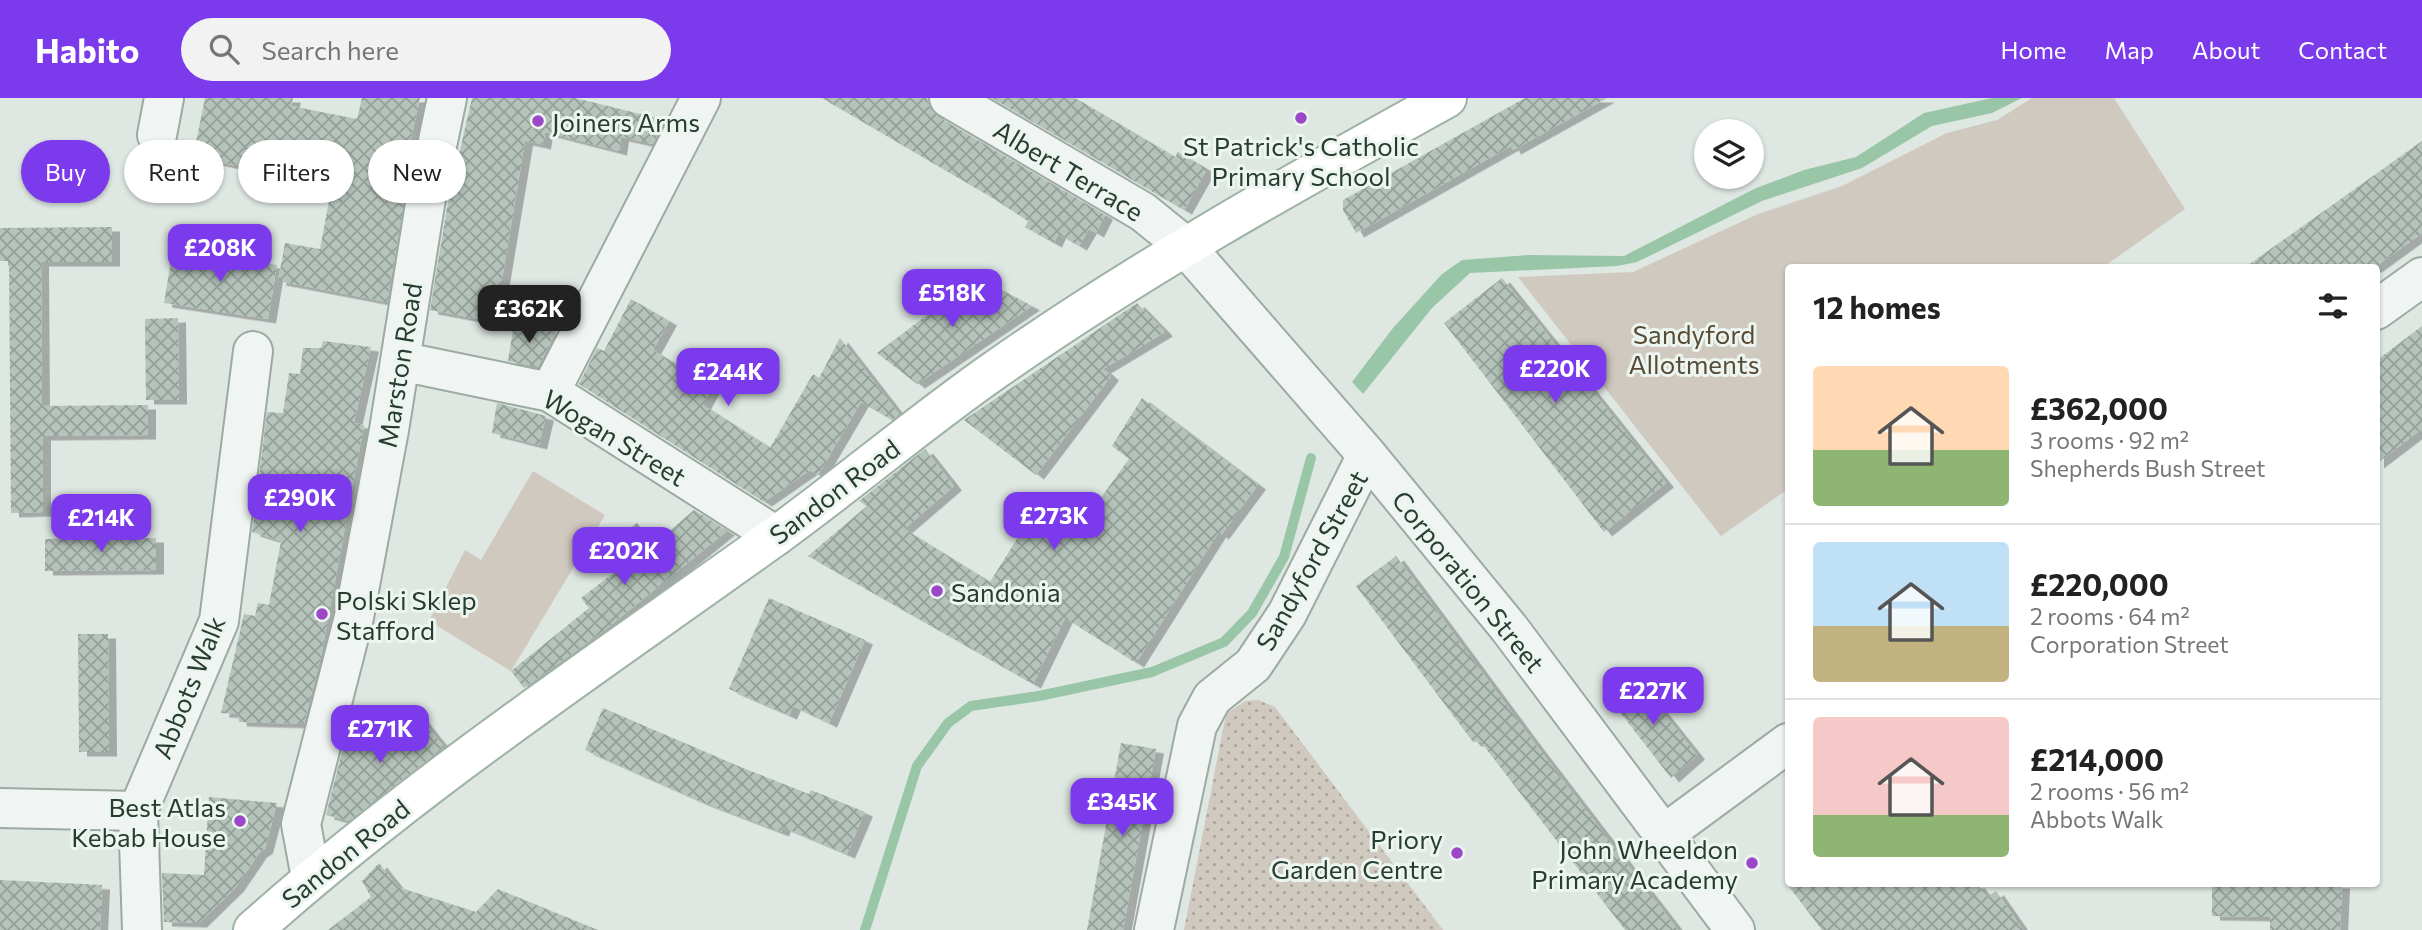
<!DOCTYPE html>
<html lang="en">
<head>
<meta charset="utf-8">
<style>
  :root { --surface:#fff; --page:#f2f2f2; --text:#222; --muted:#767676; --line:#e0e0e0; --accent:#7c3aed }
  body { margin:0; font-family:Commissioner,sans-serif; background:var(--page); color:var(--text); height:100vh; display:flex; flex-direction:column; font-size:26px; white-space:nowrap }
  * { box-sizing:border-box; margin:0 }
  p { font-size:23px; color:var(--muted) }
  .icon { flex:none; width:38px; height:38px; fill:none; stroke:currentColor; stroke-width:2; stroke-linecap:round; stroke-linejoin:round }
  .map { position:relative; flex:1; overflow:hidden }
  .panel { position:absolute; left:1785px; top:166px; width:595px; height:623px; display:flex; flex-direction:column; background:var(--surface); border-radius:7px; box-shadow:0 2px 5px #0004 }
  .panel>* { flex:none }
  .top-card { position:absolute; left:21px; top:42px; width:665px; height:63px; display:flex; gap:14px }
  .fabs { position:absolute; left:1694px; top:21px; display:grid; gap:14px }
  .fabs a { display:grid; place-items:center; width:70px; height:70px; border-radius:50%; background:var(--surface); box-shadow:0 2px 5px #0004; font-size:35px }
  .price { position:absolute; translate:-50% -60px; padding:0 16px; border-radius:14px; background:var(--accent); color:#fff; font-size:23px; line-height:46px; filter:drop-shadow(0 2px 4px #0008) }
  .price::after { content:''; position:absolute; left:50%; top:42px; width:21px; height:16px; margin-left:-10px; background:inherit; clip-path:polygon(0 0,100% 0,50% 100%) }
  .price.active { background:#222; color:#fff }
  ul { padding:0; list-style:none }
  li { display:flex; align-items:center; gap:21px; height:175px; padding:0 28px }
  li+li { border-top:2px solid var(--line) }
  li span { display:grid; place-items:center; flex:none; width:196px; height:140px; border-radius:7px; color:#555 }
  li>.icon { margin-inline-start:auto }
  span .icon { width:84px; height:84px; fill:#fffc; stroke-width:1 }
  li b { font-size:30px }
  h2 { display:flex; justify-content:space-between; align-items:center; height:84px; padding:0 28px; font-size:30px }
  .chip { padding:0 24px; border-radius:32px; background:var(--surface); box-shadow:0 2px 5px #0004; font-size:24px; line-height:63px }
  .chip.active { background:var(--accent); color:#fff }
  header { display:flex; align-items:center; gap:42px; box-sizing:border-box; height:98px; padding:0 35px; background:var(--accent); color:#fff }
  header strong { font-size:33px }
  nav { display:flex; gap:38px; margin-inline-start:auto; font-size:24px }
  .search { width:490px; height:63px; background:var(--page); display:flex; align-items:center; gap:18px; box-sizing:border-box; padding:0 24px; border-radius:38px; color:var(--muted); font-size:26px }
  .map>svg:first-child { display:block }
</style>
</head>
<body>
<header>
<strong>Habito</strong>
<div class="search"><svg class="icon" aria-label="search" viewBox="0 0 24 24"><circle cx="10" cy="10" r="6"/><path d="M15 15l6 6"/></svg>Search here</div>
<nav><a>Home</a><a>Map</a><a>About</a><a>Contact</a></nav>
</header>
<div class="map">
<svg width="2422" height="832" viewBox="0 0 2422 832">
  <defs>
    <pattern id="park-dots" width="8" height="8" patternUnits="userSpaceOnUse" patternTransform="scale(1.75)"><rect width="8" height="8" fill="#d0c9bf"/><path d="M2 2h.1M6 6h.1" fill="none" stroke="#a9a49c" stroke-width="1.8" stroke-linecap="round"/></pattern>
    <pattern id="building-cross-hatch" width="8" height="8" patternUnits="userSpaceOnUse" patternTransform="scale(1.75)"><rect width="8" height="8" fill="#b5c3bb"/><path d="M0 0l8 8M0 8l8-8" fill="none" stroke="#93a099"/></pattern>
    <filter id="shadow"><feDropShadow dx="8" dy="4.5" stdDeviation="0" flood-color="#0004"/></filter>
  </defs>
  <rect width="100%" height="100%" fill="#dee7e2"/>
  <!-- green -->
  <path fill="#d0c9bf" d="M2032,0h82l71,111 -83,59h-314v221l-67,47 -203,-259 115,-5 125,-58 84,-28 105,-53 50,-13z
    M533,373l72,44 -94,156 -82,-50 36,-71 16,10z"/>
  <!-- park -->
  <path fill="url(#park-dots)" d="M1258,602l17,7 168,223h-259l42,-216 19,-13z"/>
  <!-- water -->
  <path fill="#9ac6a8" d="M1992,0h30l-30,15 -60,13 -70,42 -100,33 -125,61 -20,4 -147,7 -38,35 -69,86 -11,-12 41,-54 49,-54 20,-14 67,-5 95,1 130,-67 50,-19 52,-13 68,-44z"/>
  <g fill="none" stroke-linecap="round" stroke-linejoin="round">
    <!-- stream -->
    <path stroke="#9ac6a8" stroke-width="10" d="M865,832l52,-164 31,-43 23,-17 68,-10 113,-24 72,-30 28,-29 32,-56 27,-99"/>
  </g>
  <!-- building -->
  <path fill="url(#building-cross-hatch)" filter="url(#shadow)" d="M205,0h88l-2,8 66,13 5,-21h58l-12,54 5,2 -26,148 -109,-21 7,-38 35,6 12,-64 -139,-28z
    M472,0h103l90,22 -12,24 -32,-7 -2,14 -74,-19 -2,13 -18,-4 -30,181 -65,-12 18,-108z
    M822,0h105l3,11 8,8 167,98 -9,18 -7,-4 -10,17 -21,-12 -4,9 -29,-16 3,-6 -37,-24z
    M992,0h83l100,59 3,-5 29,17 -23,41z
    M1525,0h82l-94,52 -2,-4 -155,87 -13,-23v-10z
    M2422,43v92l-48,35h-130z
    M112,129v35h-71l1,144 106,-1v30l-105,1v76l-32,1 -2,-252h-9v-33z
    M173,150l104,17 -9,54 -104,-16z
    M977,179l55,29 -115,78 -40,-31z
    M1502,180l164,205 -62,49 -160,-209z
    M631,201l38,22 -16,29 60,37 -10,18 67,43 43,-74 6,4 21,-40 59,76 -7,6 -31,-18 -43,73 -8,-5 -46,32 -185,-118 18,-36 7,3z
    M1137,205l28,29 -62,37 8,7 -75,99 -72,-55z
    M178,220l1,82h-33l-1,-81z
    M514,225l42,9 -18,35 -30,-6z
    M2422,228v103l-46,35v-103z
    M323,243l48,6 -17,76 10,2 -43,231 -17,68 -65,-2 -1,-8 -17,-1 17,-73 6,-26 11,2 3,-13 11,2 12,-64 -29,-9 15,-120 16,1 6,-40 11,1 3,-26h18z
    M1142,300l116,87 -37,50 -3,-2 -82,130 -71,-45 -32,66 -225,-128 59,-50 -8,-5 66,-52 29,37 -50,43 86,53 35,-56 25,16 27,-41 15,9 37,-51 -17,-13z
    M497,305l49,13 -7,29 -47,-12z
    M694,412l33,21 -121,98 -82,59 -13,-17 78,-63 -8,-10 43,-33 -15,-24 28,-18 16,22z
    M156,440v32l-111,1v-32z
    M1396,458l140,189 142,185h-53l-144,-188h-8l-117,-156z
    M769,500l96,42 -36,83 -36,-17 -4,9 -60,-26z
    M78,536h30l1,118h-30z
    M1634,578l63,79 -26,23 -62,-80z
    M603,610l140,60 66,26 2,-4 54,22 -18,42 -64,-27 -2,5 -81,-31 -115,-51z
    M415,613l29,36 -95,74 -23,-6 16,-63z
    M1121,645l35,6 -33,181h-36z
    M209,699l68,6 -12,46 -6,4 -23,34 -37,36 -35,-1 -2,-49 42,2z
    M379,765l19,24 78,25 22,-23 100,41h-270l43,-33 -9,-16z
    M0,782l102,5 -2,45h-100z
    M1787,786h190l10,13 9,-6 27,39h-201z
    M2212,786h130l-2,46h-70v-13l-58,-1z"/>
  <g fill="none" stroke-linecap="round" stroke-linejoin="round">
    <defs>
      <path id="minor" d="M949,0l194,114 42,34 182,209 142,173 226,302
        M157,37l7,-37
        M2376,212l46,-33
        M400,263l150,31 226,144
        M550,294l151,-294
        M0,710l138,3 81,-190 34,-270
        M138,713l4,119
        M1663,737l125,-92
        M311,780l-10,-54 53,-207 35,-187 37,-232 21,-100
        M1154,832l43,-204 15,-28 41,-33 34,-51 80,-159"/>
      <path id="major" d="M253,832c162,-145 343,-265 520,-392 75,-54 146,-115 222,-168 144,-101 298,-187 452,-272"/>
    </defs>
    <!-- minor casing -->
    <use href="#minor" stroke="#9caaa2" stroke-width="42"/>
    <!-- major casing -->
    <use href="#major" stroke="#9eb2a6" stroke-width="42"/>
    <!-- minor -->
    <use href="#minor" stroke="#f0f5f3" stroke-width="38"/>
    <!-- major -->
    <use href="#major" stroke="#fff" stroke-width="38"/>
  </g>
  <!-- markers -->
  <g fill="#9b47c8" stroke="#edf5f0" stroke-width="2.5">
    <circle cx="1301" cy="20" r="7"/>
    <circle cx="538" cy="23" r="7"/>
    <circle cx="937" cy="493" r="7"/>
    <circle cx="322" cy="516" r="7"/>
    <circle cx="240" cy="723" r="7"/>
    <circle cx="1457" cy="755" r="7"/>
    <circle cx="1752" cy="765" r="7"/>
  </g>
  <g text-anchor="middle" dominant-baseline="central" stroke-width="6" stroke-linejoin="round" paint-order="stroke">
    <!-- poi labels -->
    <g font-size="26" fill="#283d31" stroke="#edf5f0" text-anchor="start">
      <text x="552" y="23">Joiners Arms</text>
      <text x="1301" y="47" text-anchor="middle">St Patrick's Catholic<tspan x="1301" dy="30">Primary School</tspan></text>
      <text x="951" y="493">Sandonia</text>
      <text x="336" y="501">Polski Sklep<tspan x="336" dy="30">Stafford</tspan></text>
      <text x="226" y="708" text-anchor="end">Best Atlas<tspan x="226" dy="30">Kebab House</tspan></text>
      <text x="1443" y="740" text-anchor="end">Priory<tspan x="1443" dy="30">Garden Centre</tspan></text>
      <text x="1738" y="750" text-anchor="end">John Wheeldon<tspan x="1738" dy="30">Primary Academy</tspan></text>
    </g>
    <!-- street labels -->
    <g font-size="26" fill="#283d31" stroke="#edf5f0">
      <text transform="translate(1069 72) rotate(31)">Albert Terrace</text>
      <text transform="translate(399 267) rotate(-81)">Marston Road</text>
      <text transform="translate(615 339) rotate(31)">Wogan Street</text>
      <text transform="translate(834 393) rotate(-37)">Sandon Road</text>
      <text transform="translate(1311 462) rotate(-61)">Sandyford Street</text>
      <text transform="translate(1469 483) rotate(51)">Corporation Street</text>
      <text transform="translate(188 589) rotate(-68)">Abbots Walk</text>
      <text transform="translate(345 755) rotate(-39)">Sandon Road</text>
    </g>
    <!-- park labels -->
    <g font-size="26" fill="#584b36" stroke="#edf5f0">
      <text x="1694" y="235">Sandyford<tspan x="1694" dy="30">Allotments</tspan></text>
    </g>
  </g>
</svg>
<div class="fabs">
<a><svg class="icon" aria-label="layers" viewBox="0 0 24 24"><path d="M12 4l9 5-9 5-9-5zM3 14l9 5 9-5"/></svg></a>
</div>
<b class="price" style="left:220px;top:186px">£208K</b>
<b class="price" style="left:952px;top:231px">£518K</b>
<b class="price active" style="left:529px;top:247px">£362K</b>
<b class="price" style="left:1555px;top:307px">£220K</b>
<b class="price" style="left:728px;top:310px">£244K</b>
<b class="price" style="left:300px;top:436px">£290K</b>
<b class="price" style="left:1054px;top:454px">£273K</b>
<b class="price" style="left:101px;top:456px">£214K</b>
<b class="price" style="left:624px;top:489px">£202K</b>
<b class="price" style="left:1653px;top:629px">£227K</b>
<b class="price" style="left:380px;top:667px">£271K</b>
<b class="price" style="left:1122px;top:740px">£345K</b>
<div class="top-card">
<a class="chip active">Buy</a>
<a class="chip">Rent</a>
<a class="chip">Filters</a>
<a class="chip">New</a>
</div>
<section class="panel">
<h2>12 homes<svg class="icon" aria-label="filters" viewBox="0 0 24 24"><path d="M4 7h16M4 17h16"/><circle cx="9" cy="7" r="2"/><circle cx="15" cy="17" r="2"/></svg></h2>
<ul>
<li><span style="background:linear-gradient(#ffd9b3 60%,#8fb573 0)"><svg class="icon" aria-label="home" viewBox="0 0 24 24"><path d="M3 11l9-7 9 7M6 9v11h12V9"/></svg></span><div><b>£362,000</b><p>3 rooms · 92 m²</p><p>Shepherds Bush Street</p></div></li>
<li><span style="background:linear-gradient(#bfe0f5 60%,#c2b280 0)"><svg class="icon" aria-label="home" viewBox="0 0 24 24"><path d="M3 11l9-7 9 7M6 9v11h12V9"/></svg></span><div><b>£220,000</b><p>2 rooms · 64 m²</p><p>Corporation Street</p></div></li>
<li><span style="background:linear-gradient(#f6c9c9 70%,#8fb573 0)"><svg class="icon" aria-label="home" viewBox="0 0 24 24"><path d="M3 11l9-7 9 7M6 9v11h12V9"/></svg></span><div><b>£214,000</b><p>2 rooms · 56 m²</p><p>Abbots Walk</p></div></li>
</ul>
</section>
</div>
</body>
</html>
